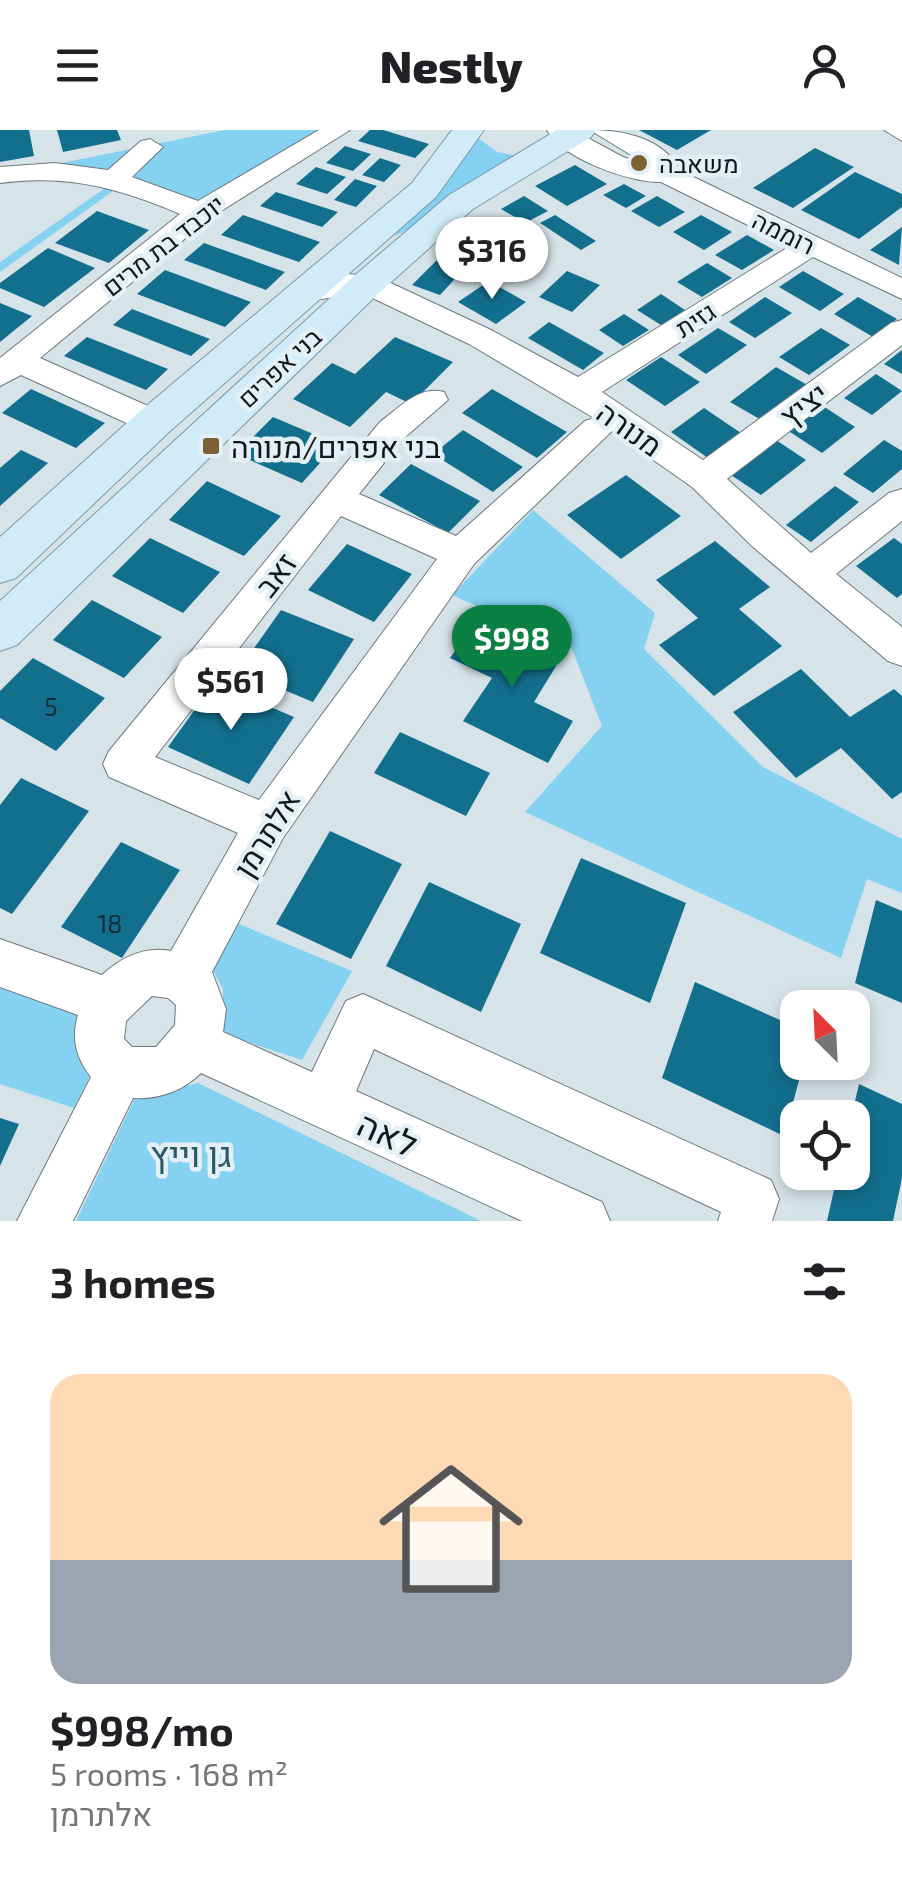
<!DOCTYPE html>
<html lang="en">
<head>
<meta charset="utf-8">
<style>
  :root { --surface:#fff; --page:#f6f6f6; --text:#202124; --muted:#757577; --line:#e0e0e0; --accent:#0b8043 }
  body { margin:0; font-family:"Exo 2",Heebo,sans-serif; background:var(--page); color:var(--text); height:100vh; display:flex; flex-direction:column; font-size:38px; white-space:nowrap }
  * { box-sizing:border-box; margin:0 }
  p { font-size:32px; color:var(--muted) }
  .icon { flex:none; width:55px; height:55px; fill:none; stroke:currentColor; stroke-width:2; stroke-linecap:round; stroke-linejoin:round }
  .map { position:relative; height:1091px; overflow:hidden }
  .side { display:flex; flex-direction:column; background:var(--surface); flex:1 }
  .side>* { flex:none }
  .needle { width:65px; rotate:336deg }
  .tools { position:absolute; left:780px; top:860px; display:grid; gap:20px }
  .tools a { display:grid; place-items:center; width:90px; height:90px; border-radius:20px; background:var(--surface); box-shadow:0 5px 15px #0003; font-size:50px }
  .price { position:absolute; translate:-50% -85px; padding:0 22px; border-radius:35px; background:#fff; color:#222; font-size:32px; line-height:65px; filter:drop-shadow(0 2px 5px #0008) }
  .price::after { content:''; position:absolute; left:50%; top:60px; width:30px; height:22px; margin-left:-15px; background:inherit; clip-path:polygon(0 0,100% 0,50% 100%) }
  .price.active { background:var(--accent); color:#fff }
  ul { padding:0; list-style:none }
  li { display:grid; align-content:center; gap:20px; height:530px; padding:0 50px }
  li+li { border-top:2px solid var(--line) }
  li span { display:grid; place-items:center; height:310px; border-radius:30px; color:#555 }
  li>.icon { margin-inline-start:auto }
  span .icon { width:180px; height:180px; fill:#fffc; stroke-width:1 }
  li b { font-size:42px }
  h2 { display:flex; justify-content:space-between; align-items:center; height:120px; padding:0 50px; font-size:42px }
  header { display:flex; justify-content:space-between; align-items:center; height:130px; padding:0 50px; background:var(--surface); font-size:45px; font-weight:800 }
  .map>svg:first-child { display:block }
</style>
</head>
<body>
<header><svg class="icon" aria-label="menu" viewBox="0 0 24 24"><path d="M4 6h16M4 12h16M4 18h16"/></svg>Nestly<svg class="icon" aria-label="person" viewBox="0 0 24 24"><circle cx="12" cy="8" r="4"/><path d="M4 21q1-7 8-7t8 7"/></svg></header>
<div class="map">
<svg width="902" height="1091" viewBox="0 0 902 1091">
  <rect width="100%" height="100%" fill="#d6e3e8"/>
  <!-- green -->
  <path fill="#84d1f2" d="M225,0h112l-137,82 -71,-30 -112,-10z
    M474,5l23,17 26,5 -62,45 -66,34 29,-46z
    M105,58l8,3 -113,81v-10z
    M533,380l122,103 -11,36 119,118 139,72v54l-35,-14 -26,79 -316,-146 77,-86 -30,-77 -120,-54z
    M232,791l120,50 -50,89 -79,-26v-45l-14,-26z
    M0,851l87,27 11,51 -24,49 -74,-24z
    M198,953l283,138h-405l58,-121z"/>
  <!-- building -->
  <path fill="#136f8e" d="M0,0h29l5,26 -34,6z
    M57,0h60l4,10 -58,12z
    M370,0h13l46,14 -14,14 -57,-17z
    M639,0h72l-34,20z
    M345,16l26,8 -18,17 -27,-8z
    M815,18l39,19 -61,41 -40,-20z
    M380,28l21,7 -17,17 -22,-7z
    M575,35l32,19 -40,22 -32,-20z
    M316,37l30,10 -19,17 -31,-10z
    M855,42l47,22v13l-43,32 -58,-29z
    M355,49l22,7 -21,21 -22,-7z
    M624,54l22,12 -20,12 -23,-13z
    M276,62l62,20 -16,15 -62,-21z
    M524,66l24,15 -23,12 -24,-14z
    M657,66l28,16 -26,15 -28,-16z
    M97,81l52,19 -40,33 -54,-20z
    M243,85l77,27 -21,20 -78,-27z
    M555,85l41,26 -15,9 -41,-27z
    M701,85l31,17 -28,18 -31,-18z
    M902,97l-3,38 -29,-15z
    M747,105l27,15 -32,20 -27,-15z
    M204,113l81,29 -19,18 -82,-30z
    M48,118l47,20 -51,39 -44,-19v-5z
    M437,130l26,10 -23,25 -28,-10z
    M707,133l25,15 -30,19 -25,-15z
    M165,140l86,32 -26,25 -88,-33z
    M567,141l33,14 -28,27 -33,-15z
    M803,141l41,23 -24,17 -41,-24z
    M489,151l37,21 -30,22 -38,-22z
    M661,164l24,16 -24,15 -24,-15z
    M765,167l27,16 -37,25 -26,-16z
    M858,167l39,22 -24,18 -39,-23z
    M0,173l32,13 -32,26z
    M132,179l78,30 -19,17 -78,-31z
    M624,184l25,16 -26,16 -24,-16z
    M549,192l55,31 -21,17 -55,-32z
    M718,198l29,17 -41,29 -28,-19z
    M821,198l29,17 -41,30 -30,-18z
    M87,207l81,32 -22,21 -82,-34z
    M395,207l58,25 -42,42 -25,-12 -36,35 -57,-28 39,-36 23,11z
    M902,220v24l-18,-10z
    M661,227l39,25 -35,24 -39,-26z
    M776,237l33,19 -46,35 -33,-19z
    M876,244l26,17 -30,24 -28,-17z
    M31,259l74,34 -29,25 -74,-35z
    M492,259l75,43 -30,26 -75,-45z
    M820,274l35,23 -33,26 -35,-23z
    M704,278l37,25 -33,25 -37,-26z
    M273,287l64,27 -35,39 -66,-29z
    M463,300l60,37 -30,25 -60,-38z
    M776,310l30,20 -45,35 -30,-20z
    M884,310l18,11v18l-29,24 -30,-19z
    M21,320l27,13 -48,43v-38z
    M411,334l69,37 -32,32 -69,-38z
    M626,345l55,41 -60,43 -54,-44z
    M207,351l74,35 -37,40 -75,-36z
    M835,356l24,16 -48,40 -25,-17z
    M150,408l70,34 -37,41 -71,-37z
    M894,408l8,6v50l-5,4 -41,-32z
    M715,411l55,46 -31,22 43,37 -68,50 -55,-51 39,-27 -42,-38z
    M347,414l65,30 -38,48 -66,-32z
    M92,470l70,37 -38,41 -71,-38z
    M281,480l73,29 -41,63 -75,-31z
    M478,489l83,39 -27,44 39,19 -25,42 -85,-42 29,-43 -42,-20z
    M33,528l72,40 -49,53 -56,-33v-27z
    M801,539l49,48 44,-28 8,7v96l-10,7 -51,-51 -45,30 -63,-66z
    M214,553l80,34 -45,67 -81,-37z
    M400,602l90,41 -24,43 -92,-43z
    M21,648l68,33 -77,103 -12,-6v-103z
    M330,701l72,33 -51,95 -75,-35z
    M121,712l59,28 -58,88 -61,-31z
    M581,728l105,45 -36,100 -110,-50z
    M429,752l92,42 -40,88 -95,-46z
    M876,770l26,11v92l-47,-20z
    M695,852l103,46v34h6l-20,74 -122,-58z
    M859,954l43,20v74l-9,43h-66l11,-49h14l-1,-54z
    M0,988l19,6 -19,42z"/>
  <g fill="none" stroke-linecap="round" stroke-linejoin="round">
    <defs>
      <path id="minor" d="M319,0h31l-140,88 -170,140 126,56 5,8 -5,8 -12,4 -12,-4 -121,-55 -21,11v-28l180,-144c-61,-26 -113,-40 -180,-31v-16l55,-4 53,7 33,-29 9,-2 13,8 -31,30 66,24z
        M547,0h26l50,27 26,9 -59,-36c33,0 74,8 89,40l223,108v21l-89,-42 -211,135 101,68 188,-137 11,-3v25l-175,134 84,74 78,-60 13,-4v32l-66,53 66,53v39l-14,-5 -135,-114 -61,-60 -80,-56 -138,133 -191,274 -71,134 14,37 -3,23 89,40 34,-71 17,-7 408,186 8,19 -7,22h-54l3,-9 -347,-163 -18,42 246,111 8,19h-88l-321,-148c-18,18 -43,27 -68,25l-60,123h-56l74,-144c-15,-19 -20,-38 -13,-62l-78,-28v-48l102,36c20,-18 42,-29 69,-24l67,-118 -129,-56 -6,-13 6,-13 271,-329c19,-14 39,-37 64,-30l4,8 -44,38 -45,56 97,42 129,-115 9,-3 -125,-74 -107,-51 -54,8 -11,-2 -4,-7 4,-7 50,-11 31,3 113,53 87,47 212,-131 -129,-64c-31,1 -100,-24 -114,-52zM341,386l96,43 -178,241 -104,-43zM152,866l16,2 8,7 -1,20 -19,22h-24l-8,-8 2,-18z
        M884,0h18v11z"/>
      <path id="major" d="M452,0h32l-48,67 -267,235 -153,146 -16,5v-46l139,-125 273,-229z
        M557,0h39l-5,7 -118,72 -93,83 -363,353 -17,6v-50l354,-325 95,-81z"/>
    </defs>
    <!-- minor casing -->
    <use href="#minor" stroke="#6d787d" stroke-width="2"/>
    <!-- major casing -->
    <use href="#major" stroke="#7a99a7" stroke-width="2"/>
    <!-- minor -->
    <use href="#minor" fill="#fff" fill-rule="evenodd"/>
    <!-- major -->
    <use href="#major" fill="#d1ecf8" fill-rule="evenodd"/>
  </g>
  <!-- markers -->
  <g fill="#7d6134" stroke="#e3f0f6" stroke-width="4">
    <circle cx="639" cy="33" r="10"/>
    <rect x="201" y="306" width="20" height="20" rx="5"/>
  </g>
  <g text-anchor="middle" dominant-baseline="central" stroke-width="9" stroke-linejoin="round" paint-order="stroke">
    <!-- far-poi labels -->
    <g font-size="25" fill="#111618" stroke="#e3f0f6" text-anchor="start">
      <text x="659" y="33">משאבה</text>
    </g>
    <!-- far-street labels -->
    <g font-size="25" fill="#111618" stroke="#e3f0f6">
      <text transform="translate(784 102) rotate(26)">רוממה</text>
      <text transform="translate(163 115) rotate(-38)">יוכבד בת מרים</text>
      <text transform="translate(695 189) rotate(-32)">גזית</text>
      <text transform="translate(279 237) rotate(-43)">בני אפרים</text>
    </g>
    <!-- number labels -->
    <g font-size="25" fill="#122c36">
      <text x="51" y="576">5</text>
      <text x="110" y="793">18</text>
    </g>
    <!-- street labels -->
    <g font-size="30" fill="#111618" stroke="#e3f0f6">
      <text transform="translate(803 274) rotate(-37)">יציץ</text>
      <text transform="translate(630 298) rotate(35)">מנורה</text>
      <text transform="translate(275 444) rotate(-52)">זאב</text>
      <text transform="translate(266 703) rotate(-58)">אלתרמן</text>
    </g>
    <!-- poi labels -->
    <g font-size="30" fill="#111618" stroke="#e3f0f6" text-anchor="start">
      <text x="231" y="316">בני אפרים/מנורה</text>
    </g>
    <!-- near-street labels -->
    <g font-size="35" fill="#111618" stroke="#e3f0f6">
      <text transform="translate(388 1003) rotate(24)">לאה</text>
    </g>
    <!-- near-park labels -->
    <g font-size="35" fill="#2a576a" stroke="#e3f0f6">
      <text x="191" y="1023">גן וייץ</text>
    </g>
  </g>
</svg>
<div class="tools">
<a><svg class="needle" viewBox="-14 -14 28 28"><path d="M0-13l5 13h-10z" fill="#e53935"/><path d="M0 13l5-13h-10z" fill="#757577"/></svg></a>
<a><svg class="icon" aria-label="locate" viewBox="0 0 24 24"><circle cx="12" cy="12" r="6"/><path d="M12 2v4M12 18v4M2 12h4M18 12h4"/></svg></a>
</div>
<b class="price" style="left:492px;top:172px">$316</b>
<b class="price active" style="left:512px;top:560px">$998</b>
<b class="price" style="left:231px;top:603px">$561</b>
</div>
<section class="side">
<h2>3 homes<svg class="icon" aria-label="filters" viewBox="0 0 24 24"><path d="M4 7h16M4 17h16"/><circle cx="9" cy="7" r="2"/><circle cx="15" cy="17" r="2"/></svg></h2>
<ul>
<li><span style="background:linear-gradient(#ffd9b3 60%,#9aa5b1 0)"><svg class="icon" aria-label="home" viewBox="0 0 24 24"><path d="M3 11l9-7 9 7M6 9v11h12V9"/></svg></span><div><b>$998/mo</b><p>5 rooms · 168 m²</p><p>אלתרמן</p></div></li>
</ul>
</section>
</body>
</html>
